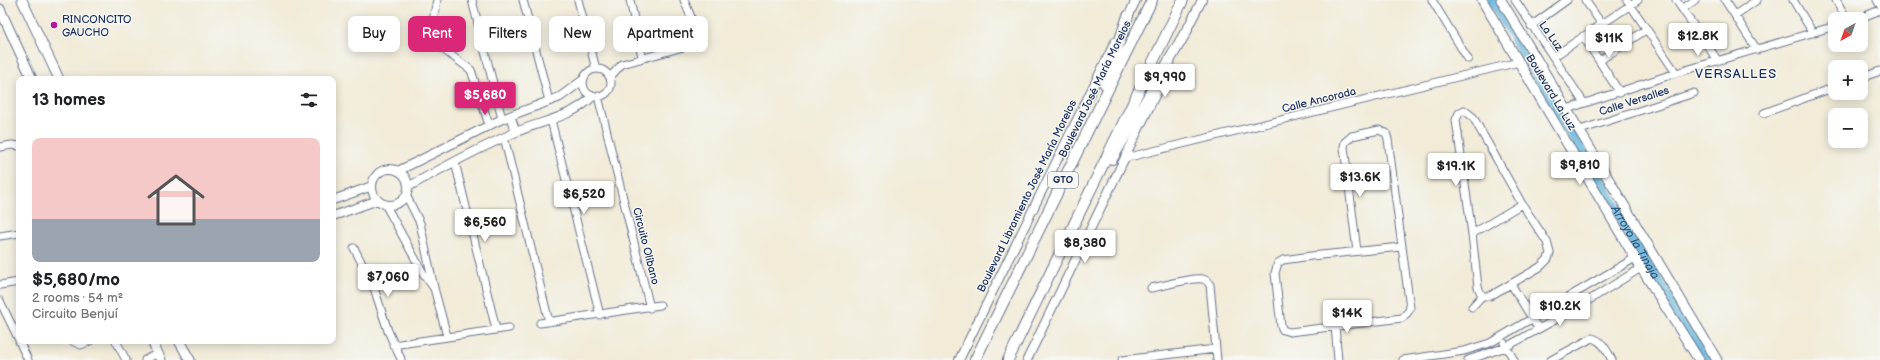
<!DOCTYPE html>
<html lang="en">
<head>
<meta charset="utf-8">
<style>
  :root { --surface:#fff; --page:#f6f6f6; --text:#202124; --muted:#757577; --line:#e0e0e0; --accent:#db2777 }
  body { margin:0; font-family:"Balsamiq Sans",sans-serif; background:var(--page); color:var(--text); height:100vh; display:flex; flex-direction:column; font-size:15px; white-space:nowrap }
  * { box-sizing:border-box; margin:0 }
  p { font-size:13px; color:var(--muted) }
  .icon { flex:none; width:22px; height:22px; fill:none; stroke:currentColor; stroke-width:2; stroke-linecap:round; stroke-linejoin:round }
  .map { position:relative; flex:1; overflow:hidden }
  .side { position:absolute; left:16px; top:76px; width:320px; height:268px; display:flex; flex-direction:column; background:var(--surface); border-radius:8px; box-shadow:0 2px 10px #0003 }
  .side>* { flex:none }
  .guide { position:absolute; left:348px; top:16px; width:380px; height:36px; display:flex; gap:8px }
  .needle { width:26px; rotate:220deg }
  .controls { position:absolute; left:1828px; top:12px; display:grid; gap:8px }
  .controls a { display:grid; place-items:center; width:40px; height:40px; border-radius:8px; background:var(--surface); box-shadow:0 2px 10px #0003; font-size:20px }
  .price { position:absolute; translate:-50% -34px; padding:0 9px; border-radius:4px; background:#fff; color:#222; font-size:13px; line-height:26px; filter:drop-shadow(0 1px 2px #0008) }
  .price::after { content:''; position:absolute; left:50%; top:24px; width:12px; height:9px; margin-left:-6px; background:inherit; clip-path:polygon(0 0,100% 0,50% 100%) }
  .price.current { background:var(--accent); color:#fff }
  ul { padding:0; list-style:none }
  li { display:grid; align-content:center; gap:8px; height:212px; padding:0 16px }
  li+li { border-top:1px solid var(--line) }
  li span { display:grid; place-items:center; height:124px; border-radius:8px; color:#555 }
  li>.icon { margin-inline-start:auto }
  span .icon { width:72px; height:72px; fill:#fffc; stroke-width:1 }
  li b { font-size:17px }
  h2 { display:flex; justify-content:space-between; align-items:center; height:48px; padding:0 16px; font-size:17px }
  .pill { padding:0 14px; border-radius:8px; background:var(--surface); box-shadow:0 2px 10px #0003; font-size:14px; line-height:36px }
  .pill.current { background:var(--accent); color:#fff }
  .map>svg:first-child { display:block }
</style>
</head>
<body>
<div class="map">
<svg width="1880" height="360" viewBox="0 0 1880 360">
  <rect width="100%" height="100%" fill="#f6f6f2"/>
  <filter id="ink" filterUnits="userSpaceOnUse"><feTurbulence type="fractalNoise" baseFrequency=".025" numOctaves="2"/><feDisplacementMap in="SourceGraphic" scale="8" xChannelSelector="R" yChannelSelector="G"/><feConvolveMatrix kernelMatrix="1 2 1 2 8 2 1 2 1" color-interpolation-filters="sRGB"/></filter>
  <filter id="wash" filterUnits="userSpaceOnUse"><feTurbulence type="fractalNoise" baseFrequency=".012" numOctaves="4" result="noise"/><feDisplacementMap in="SourceGraphic" scale="16" xChannelSelector="R" yChannelSelector="G"/><feGaussianBlur stdDeviation="0.9" result="paint"/><feColorMatrix in="noise" values="0 0 0 0 0 0 0 0 0 0 0 0 0 0 0 0 0 1.4 0 .05"/><feComposite in="paint" operator="in"/></filter>
  <g filter="url(#wash)">
    <rect width="100%" height="100%" fill="#f1ebd8"/>
    <g fill="none" stroke-linecap="round" stroke-linejoin="round">
      <!-- river -->
      <path stroke="#5fb3da" stroke-width="12" id="s1" d="M1493,0l191,325 23,35"/>
    </g>
  </g>
  <g filter="url(#ink)">
    <g fill="none" stroke-linecap="round" stroke-linejoin="round">
      <defs>
        <path id="minor" d="M437,0l-4,20 3,16 8,14 27,20 18,55
          M472,0l30,119
          M523,0l26,101
          M578,0l18,69
          M630,0l12,57
          M1432,0l36,59
          M1515,0l69,103
          M1585,0l16,23
          M1627,0l49,73
          M1676,0l42,61
          M1725,0l32,50
          M1793,0l20,33
          M1836,0l11,19
          M1877,0l3,5
          M1682,9l13,-9
          M1735,15l22,-15
          M1858,19l22,-9
          M1531,26l36,-26
          M1583,36l37,57
          M1553,57l85,-57
          M1599,61l48,-32
          M583 83a14 14 0 1 1 28 0a14 14 0 1 1-28 0Z
          M610,77l12,-13 76,-21 2,-4 -16,-39
          M1861,78l19,-7
          M598,96l52,212
          M1567,109l109,-36 159,-47
          M1764,113l71,-26
          M551,120l49,195
          M1580,130l114,-37
          M504,137l45,185
          M0,147l12,-2 7,1
          M1125,158l394,-96
          M455,162l41,167
          M406,195l14,28 14,65 13,48
          M385,204l38,69 10,14
          M1472,234l50,-30
          M0,236l19,-3
          M354,248l19,37 15,46 13,28
          M1357,251l-13,-104 1,-5 7,-6 27,-6 7,3 2,6 22,169 -2,4 -6,6 -112,14 -7,-2 -2,-4 -6,-53 3,-10 5,-3 28,-4 90,-9
          M1511,284l27,44
          M0,285l19,-3
          M1151,288c13,-2 41,-11 52,-9 4,1 5,3 7,6l7,75
          M0,301l19,39
          M1472,307l10,-11h8l50,-29 8,-8 2,-6 -3,-11 -25,-38 -49,-87 -9,-7 -5,3 -3,7 16,114 6,53 4,9
          M540,323l120,-18
          M1335,326l3,34
          M19,341l9,19
          M72,341l9,4 9,-4
          M116,341l10,19
          M1504,343l10,17
          M393,345l116,-17
          M145,360l13,-7
          M1122,360l94,-11
          M1403,360l61,-9 26,-8 145,-85
          M1468,360l38,-13 67,-37 68,-42
          M1551,360l41,-22c11,3 15,13 20,22"/>
        <path id="tertiary" d="M1126,21l10,-21
          M1184,35l18,-35
          M510,116l6,16
          M372 187a18 18 0 1 1 36 0a18 18 0 1 1-36 0Z
          M398,171l104,-52 58,-22 23,-17
          M408,187c34,-19 69,-38 106,-54 26,-12 58,-15 79,-37
          M333,200l39,-14
          M333,216l45,-16
          M959,360l156,-318
          M1027,360l134,-277"/>
        <path id="secondary" d="M22,0l37,79
          M1482,0l153,258 64,102
          M1501,0l216,360
          M0,9l32,70
          M152,341l9,19
          M179,341l11,19"/>
        <path id="primary" d="M1105,84l23,-68
          M1112,159l75,-129
          M975,360l177,-360
          M1008,360l175,-360"/>
      </defs>
      <!-- minor casing -->
      <use href="#minor" stroke="#667189" stroke-width="9"/>
      <!-- tertiary casing -->
      <use href="#tertiary" stroke="#667189" stroke-width="10"/>
      <!-- secondary casing -->
      <use href="#secondary" stroke="#667189" stroke-width="11"/>
      <!-- primary casing -->
      <use href="#primary" stroke="#667189" stroke-width="12"/>
      <!-- minor -->
      <use href="#minor" stroke="#fff" stroke-width="7"/>
      <!-- tertiary -->
      <use href="#tertiary" stroke="#fff" stroke-width="8"/>
      <!-- secondary -->
      <use href="#secondary" stroke="#fff" stroke-width="9"/>
      <!-- primary -->
      <use href="#primary" stroke="#fff" stroke-width="10"/>
    </g>
  </g>
  <!-- markers -->
  <circle fill="#b5179e" stroke="#f6f6f2" stroke-width="1.5" cx="54" cy="25" r="4"/>
  <g text-anchor="middle" dominant-baseline="central" stroke-width="3" stroke-linejoin="round" paint-order="stroke">
    <!-- shield labels -->
    <rect fill="#f6f6f2" stroke="#5d6b8a" stroke-width="1" x="1048" y="172" width="30" height="16" rx="3"/>
    <g font-size="10" font-weight="bold" fill="#1b2f5e">
      <text x="1063" y="180">GTO</text>
    </g>
    <!-- poi labels -->
    <g font-size="11" fill="#1b2f5e" stroke="#f6f6f2" text-anchor="start">
      <text x="62" y="19">RINCONCITO<tspan x="62" dy="13">GAUCHO</tspan></text>
    </g>
    <!-- street labels -->
    <g font-size="11" fill="#1b2f5e" stroke="#f6f6f2">
      <text transform="translate(1551 36) rotate(55)">La Luz</text>
      <text transform="translate(1095 89) rotate(-64)">Boulevard José María Morelos</text>
      <text transform="translate(1551 92) rotate(59)">Boulevard La Luz</text>
      <text transform="translate(1319 100) rotate(-14)">Calle Ancorada</text>
      <text transform="translate(1634 101) rotate(-18)">Calle Versalles</text>
      <text transform="translate(1027 196) rotate(-64)">Boulevard Libramiento José María Morelos</text>
      <text transform="translate(646 246) rotate(76)">Circuito Olíbano</text>
    </g>
    <!-- water labels -->
    <g font-size="12" font-style="italic" fill="#2f5783" stroke="#f6f6f2">
      <text stroke="none"><textPath href="#s1" startOffset="281">Arroyo la Tinaja</textPath></text>
    </g>
    <!-- quarter labels -->
    <g font-size="13" letter-spacing="1" fill="#1b2f5e" stroke="#f6f6f2">
      <text x="1736" y="74">VERSALLES</text>
    </g>
  </g>
</svg>
<div class="controls">
<a><svg class="needle" viewBox="-14 -14 28 28"><path d="M0-13l5 13h-10z" fill="#e53935"/><path d="M0 13l5-13h-10z" fill="#757577"/></svg></a>
<a>+</a>
<a>−</a>
</div>
<b class="price" style="left:1698px;top:57px">$12.8K</b>
<b class="price" style="left:1609px;top:59px">$11K</b>
<b class="price" style="left:1165px;top:98px">$9,990</b>
<b class="price current" style="left:485px;top:116px">$5,680</b>
<b class="price" style="left:1580px;top:186px">$9,810</b>
<b class="price" style="left:1456px;top:187px">$19.1K</b>
<b class="price" style="left:1360px;top:198px">$13.6K</b>
<b class="price" style="left:584px;top:215px">$6,520</b>
<b class="price" style="left:485px;top:243px">$6,560</b>
<b class="price" style="left:1085px;top:264px">$8,380</b>
<b class="price" style="left:388px;top:298px">$7,060</b>
<b class="price" style="left:1560px;top:327px">$10.2K</b>
<b class="price" style="left:1347px;top:334px">$14K</b>
<div class="guide">
<a class="pill">Buy</a>
<a class="pill current">Rent</a>
<a class="pill">Filters</a>
<a class="pill">New</a>
<a class="pill">Apartment</a>
</div>
<section class="side">
<h2>13 homes<svg class="icon" aria-label="filters" viewBox="0 0 24 24"><path d="M4 7h16M4 17h16"/><circle cx="9" cy="7" r="2"/><circle cx="15" cy="17" r="2"/></svg></h2>
<ul>
<li><span style="background:linear-gradient(#f6c9c9 65%,#9aa5b1 0)"><svg class="icon" aria-label="home" viewBox="0 0 24 24"><path d="M3 11l9-7 9 7M6 9v11h12V9"/></svg></span><div><b>$5,680/mo</b><p>2 rooms · 54 m²</p><p>Circuito Benjuí</p></div></li>
</ul>
</section>
</div>
</body>
</html>
